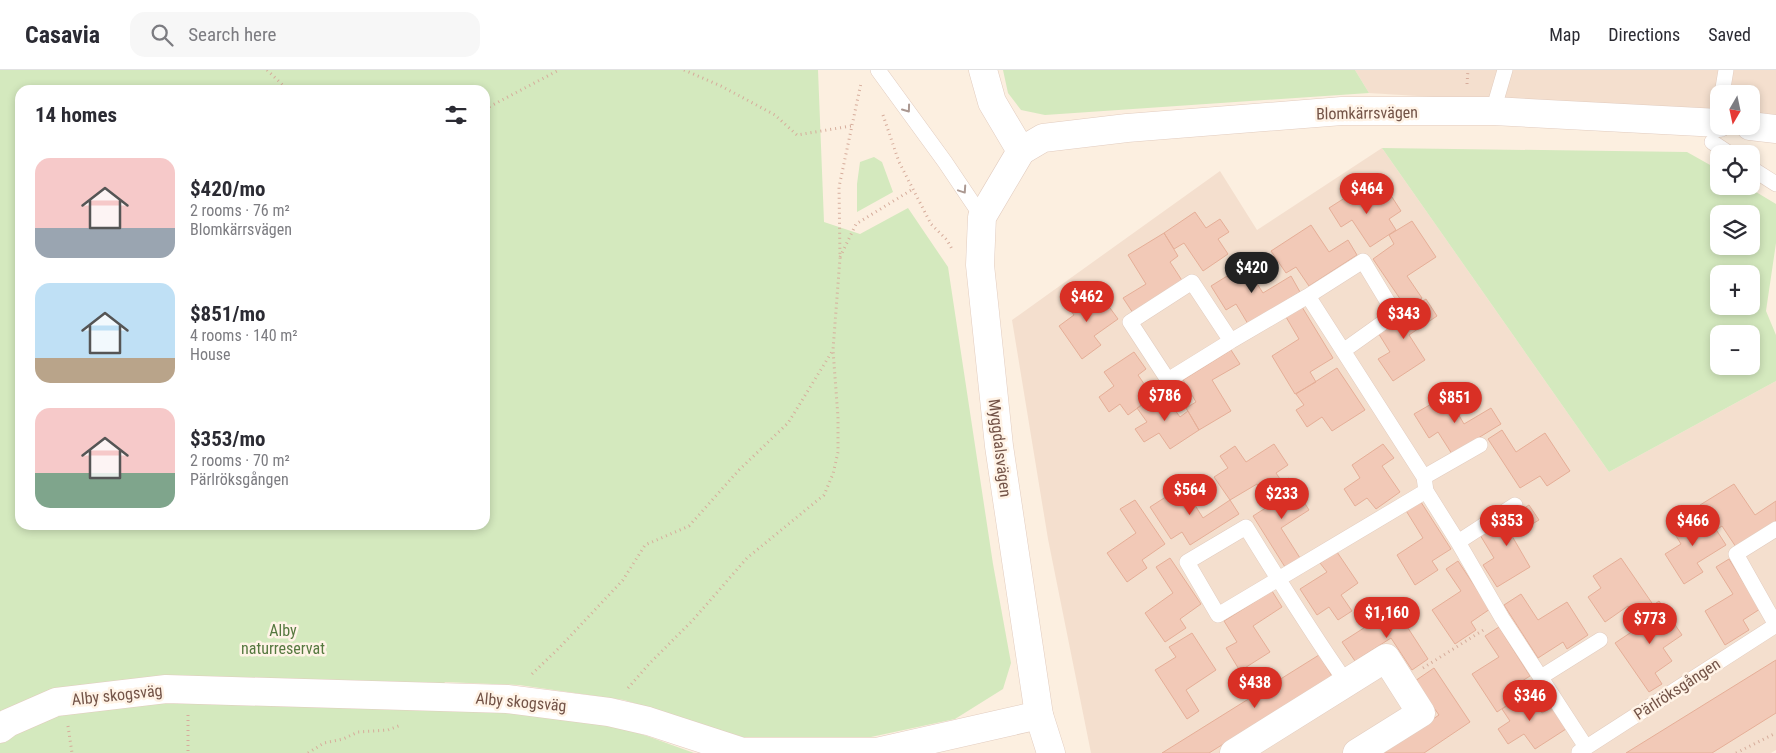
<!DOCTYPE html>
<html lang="en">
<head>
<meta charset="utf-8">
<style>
  :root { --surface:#fff; --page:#f7f7f7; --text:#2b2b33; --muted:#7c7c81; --line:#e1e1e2; --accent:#d93025 }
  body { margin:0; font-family:"Roboto Condensed",sans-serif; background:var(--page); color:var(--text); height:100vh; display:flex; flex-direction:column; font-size:19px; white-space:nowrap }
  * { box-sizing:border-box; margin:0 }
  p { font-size:16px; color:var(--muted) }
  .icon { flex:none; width:28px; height:28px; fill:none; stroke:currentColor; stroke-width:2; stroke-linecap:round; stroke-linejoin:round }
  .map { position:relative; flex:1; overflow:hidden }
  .panel { position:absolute; left:15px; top:15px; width:475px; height:445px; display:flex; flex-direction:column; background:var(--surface); border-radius:15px; box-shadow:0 2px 8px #0003 }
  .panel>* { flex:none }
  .needle { width:32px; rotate:189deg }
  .fabs { position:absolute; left:1710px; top:15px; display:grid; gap:10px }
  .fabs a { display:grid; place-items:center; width:50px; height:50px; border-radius:10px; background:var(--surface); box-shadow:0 2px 8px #0003; font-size:25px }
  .price { position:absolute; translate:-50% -42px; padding:0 11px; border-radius:18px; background:var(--accent); color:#fff; font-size:16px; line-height:32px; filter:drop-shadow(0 1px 2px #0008) }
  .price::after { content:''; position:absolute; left:50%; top:30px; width:15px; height:11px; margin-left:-8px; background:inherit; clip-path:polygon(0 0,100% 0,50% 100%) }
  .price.selected { background:#222; color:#fff }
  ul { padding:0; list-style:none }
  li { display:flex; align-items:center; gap:15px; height:125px; padding:0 20px }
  li span { display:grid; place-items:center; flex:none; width:140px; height:100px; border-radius:15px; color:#555 }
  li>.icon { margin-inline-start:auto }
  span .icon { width:60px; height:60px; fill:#fffc; stroke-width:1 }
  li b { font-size:21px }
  h2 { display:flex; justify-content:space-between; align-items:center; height:60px; padding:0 20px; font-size:21px }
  header { display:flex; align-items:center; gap:30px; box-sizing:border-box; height:70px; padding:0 25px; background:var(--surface); border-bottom:1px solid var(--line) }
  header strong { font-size:24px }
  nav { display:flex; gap:28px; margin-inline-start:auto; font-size:18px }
  .search { width:350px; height:45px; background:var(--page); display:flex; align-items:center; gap:12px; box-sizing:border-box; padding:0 18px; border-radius:15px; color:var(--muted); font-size:19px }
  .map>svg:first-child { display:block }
</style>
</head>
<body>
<header>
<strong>Casavia</strong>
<div class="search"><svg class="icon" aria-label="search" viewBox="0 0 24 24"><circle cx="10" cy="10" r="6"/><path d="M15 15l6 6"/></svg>Search here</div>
<nav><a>Map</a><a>Directions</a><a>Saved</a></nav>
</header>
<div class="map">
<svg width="1776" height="683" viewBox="0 0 1776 683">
  <rect width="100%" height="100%" fill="#fcefe0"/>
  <!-- residential -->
  <path fill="#f4dfce" d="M1355,0h421v49l-25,-2v-23h-32v21l-350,-22z
    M1382,78l227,324 167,-91v369l-5,3h-680l-43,-214 -36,-219 208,-149 37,59z"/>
  <!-- green -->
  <path fill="#d4e9be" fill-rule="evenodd" d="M0,0h818l6,152 36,12 48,-26 40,59 45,297 18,99 -8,26 -48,30 -84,18h-129l-118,-37 -105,-15 -74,-3 -18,28 98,1 61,6 61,19 47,17h-694zM20,20h465v435h-465z
    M1003,0h352l14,23 -324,22 -24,-5 -13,-17z
    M1382,78l305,4 32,18v16h27l30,18v39l-10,68 10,24v46l-167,91zM1719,144h32v32h-32zM1719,204h32v32h-32zM1719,264h32v32h-32z
    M874,87l8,5 11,30 -36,20v-28l3,-22z"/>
  <!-- building -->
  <path fill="#f2c9b7" stroke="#e5ae97" d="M1362,117l11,17 17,-10 11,17 -12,8 7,11 -26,17 -18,-27 -11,7 -12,-19z
    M1195,142l11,16 14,-9 9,13 -11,7 10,15 -25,17 -19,-28 -10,6 -10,-16z
    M1412,151l24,36 -29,19 15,22 -15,11 -34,-50 21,-15 -5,-9z
    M1311,155l18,27 19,-12 9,15 -48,31 -13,-19 -10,6 -15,-22z
    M1164,163l14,23 -8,6 13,20 -50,31 -10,-15 23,-14 -18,-29z
    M1245,195l18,28 28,-17 9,16 -52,32 -12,-20 -10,6 -15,-24z
    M1082,220l10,14 10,-7 16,22 -24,17 7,9 -19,14 -23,-33 15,-11 -9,-12z
    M1426,229l11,17 -28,19 16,25 -32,21 -15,-22 12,-7 -13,-21z
    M1302,237l31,51 -23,14 6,10 -21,12 -23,-38 27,-17 -13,-22z
    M1231,280l9,14 -28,16 19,31 -32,19 -13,-22 10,-6 -13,-22z
    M1134,282l12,17 -8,6 15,22 -25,18 -8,-11 -11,8 -10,-15 15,-11 -10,-14z
    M1337,298l28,42 -33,21 -10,-14 -15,10 -11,-17 8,-5 -8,-11z
    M1161,321l19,26 8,-6 11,19 -29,19 -11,-16 -15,9 -9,-13 12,-7 -10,-14z
    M1447,325l17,29 27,-16 10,16 -49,30 -14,-22 -9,6 -15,-24z
    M1502,360l14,22 29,-19 25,38 -23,15 -7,-10 -20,12 -32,-49z
    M1274,374l14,21 -12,8 6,9 -18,12 -7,-10 -27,16 -16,-23 14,-9 -8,-12 15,-10 11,16z
    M1383,374l11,14 -12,8 18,26 -24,17 -9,-11 -12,8 -11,-17 16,-11 -8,-13z
    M1289,408l20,32 -28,18 19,30 -15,9 -32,-51 22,-14 -6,-11z
    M1734,414l21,31 21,-14v20l-40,26 -14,-21 -6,4 -16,-25z
    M1183,416l20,32 27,-18 9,14 -49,31 -8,-13 -11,7 -21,-32z
    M1419,429l32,50 -19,12 6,9 -23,15 -18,-30 26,-17 -18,-29z
    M1135,430l30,44 -23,16 5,8 -20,14 -20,-29 29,-20 -16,-24z
    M1529,435l10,15 -27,16 18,31 -33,20 -14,-22 11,-7 -14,-23z
    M1685,446l7,11 16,-10 18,28 -29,18 6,9 -19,12 -19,-30 16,-10 -11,-18z
    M1337,482l21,31 -17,12 11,16 -14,9 -9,-13 -12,8 -17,-26 27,-17 -7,-9z
    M1170,488l31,46 -21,15 6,9 -21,14 -20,-29 28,-20 -17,-26z
    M1621,488l33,48 -17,11 -9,-11 -23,16 -17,-25 13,-9 -8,-12z
    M1729,489l31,50 -17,11 6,10 -24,15 -20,-34 28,-17 -17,-27z
    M1458,491l32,48 -19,13 5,8 -21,14 -23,-34 29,-19 -15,-22z
    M1272,521l10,16 -29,19 17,26 -30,19 -14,-23 11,-6 -13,-21z
    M1521,524l17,26 29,-18 21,33 -21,14 -4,-7 -25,16 -34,-53z
    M1659,531l23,34 -19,13 9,13 -17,12 7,11 -13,8 -34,-49 27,-18 -5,-8z
    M1395,538l33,51 -16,11 -21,-32 -36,23 -13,-19z
    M1499,557l31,49 -19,12 7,10 -21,14 -25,-38 27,-17 -14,-21z
    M1192,563l24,37 -30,20 13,21 -12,8 -32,-49 21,-13 -7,-10z
    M1319,585l13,21 -123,77h-47z
    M1776,590v53l-64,40h-86z
    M1434,598l36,54 -46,31h-41l56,-38 -24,-34z
    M1528,622l14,21 10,-6 14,22 -31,20 -11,-15 -16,10 -10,-15 12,-8 -8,-12z"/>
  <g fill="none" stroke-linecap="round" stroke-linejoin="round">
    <defs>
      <path id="service" d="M878,0l67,92 37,55
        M1722,24l4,-24
        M1493,41l12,-41
        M1712,72l18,12
        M1751,98l25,16
        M1308,226l55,-35 32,53 -52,37
        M1231,271l-39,-59 -62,40 38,58 63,-39 77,-45 116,181 2,14 32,51 44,76 84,129
        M1424,407l56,-32
        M1776,459l-40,25 40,71
        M1458,472l57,-37
        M1541,607l59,-37
        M1346,612c-35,-50 -68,-103 -100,-155l-59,35 31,53 208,-124
        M1579,682l197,-127"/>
      <path id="minor" d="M983,0l9,32 29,49 22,-13 84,-10 215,-17h151l226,12
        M1750,56l26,3
        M0,659l8,-6 48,-21 110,-13 341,10 102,13 39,9 95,31h134l162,-37
        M1234,683l152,-95 35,55 -64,40"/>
      <path id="tertiary" d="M1021,81l-39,66 -2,48 19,181 40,269 12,38"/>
    </defs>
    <!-- service casing -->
    <use href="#service" stroke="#e2ccbf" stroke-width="16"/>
    <!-- minor casing -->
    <use href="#minor" stroke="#e2ccbf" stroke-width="29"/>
    <!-- tertiary casing -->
    <use href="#tertiary" stroke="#e2ccbf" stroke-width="29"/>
    <!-- path -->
    <path stroke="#d6ac9b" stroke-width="3" stroke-dasharray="1 4" stroke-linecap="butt" d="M267,0l21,20
      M684,0l37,16 54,29 22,20 54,-9
      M1467,14l1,-14
      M485,39l74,-39
      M883,45l16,47 32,62 16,16 6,11
      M840,187l16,-33 57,-35
      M1423,598l62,-39
      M532,604l27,-26 64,-68 22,-35 44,-19 50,-56 49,-47 45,-73
      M628,618l21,-24 44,-44 54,-62 77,-63 9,-21 5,-22v-35l-5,-67 7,-92 -1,-71 22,-104
      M188,645v38
      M68,656l4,27
      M308,683l16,-10 19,-4 15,-7 30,-2 13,-5
      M1736,683l40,-20"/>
    <!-- service -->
    <use href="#service" stroke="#fff" stroke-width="15"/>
    <!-- minor -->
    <use href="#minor" stroke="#fff" stroke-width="28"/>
    <!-- tertiary -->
    <use href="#tertiary" stroke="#fff" stroke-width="28"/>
  </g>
  <!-- one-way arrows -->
  <defs><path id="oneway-chevron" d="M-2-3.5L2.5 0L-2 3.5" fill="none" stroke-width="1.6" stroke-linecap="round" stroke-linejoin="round" transform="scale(1.25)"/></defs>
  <g stroke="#ab9891">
    <use href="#oneway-chevron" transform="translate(907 39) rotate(54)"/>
    <use href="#oneway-chevron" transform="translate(963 120) rotate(56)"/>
  </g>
  <g text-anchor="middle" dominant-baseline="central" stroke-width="5" stroke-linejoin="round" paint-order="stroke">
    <!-- street labels -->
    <g font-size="16" fill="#735347" stroke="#fff3e6">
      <text transform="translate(1367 43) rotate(-1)">Blomkärrsvägen</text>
      <text transform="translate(1000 378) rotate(83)">Myggdalsvägen</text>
      <text transform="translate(1677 619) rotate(-33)">Pärlröksgången</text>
      <text transform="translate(117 625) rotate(-6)">Alby skogsväg</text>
      <text transform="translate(521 632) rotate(5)">Alby skogsväg</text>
    </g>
    <!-- park labels -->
    <g font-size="16" fill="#55783f" stroke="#fff3e6">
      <text x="283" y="560">Alby<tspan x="283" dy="18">naturreservat</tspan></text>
    </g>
  </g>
</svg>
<div class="fabs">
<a><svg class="needle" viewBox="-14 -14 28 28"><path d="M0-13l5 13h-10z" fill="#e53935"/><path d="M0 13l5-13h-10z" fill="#7c7c81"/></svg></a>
<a><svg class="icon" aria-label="locate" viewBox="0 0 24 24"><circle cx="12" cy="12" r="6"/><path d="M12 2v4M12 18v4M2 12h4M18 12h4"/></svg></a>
<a><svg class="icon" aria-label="layers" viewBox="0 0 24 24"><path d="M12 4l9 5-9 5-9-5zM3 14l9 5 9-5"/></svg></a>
<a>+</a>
<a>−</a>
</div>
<b class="price" style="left:1367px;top:145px">$464</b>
<b class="price selected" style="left:1252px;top:224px">$420</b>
<b class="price" style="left:1087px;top:253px">$462</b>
<b class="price" style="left:1404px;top:270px">$343</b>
<b class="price" style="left:1165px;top:352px">$786</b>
<b class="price" style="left:1455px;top:354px">$851</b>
<b class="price" style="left:1190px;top:446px">$564</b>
<b class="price" style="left:1282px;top:450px">$233</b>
<b class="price" style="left:1507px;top:477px">$353</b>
<b class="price" style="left:1693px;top:477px">$466</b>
<b class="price" style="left:1387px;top:569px">$1,160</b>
<b class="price" style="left:1650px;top:575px">$773</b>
<b class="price" style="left:1255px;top:639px">$438</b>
<b class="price" style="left:1530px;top:652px">$346</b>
<section class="panel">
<h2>14 homes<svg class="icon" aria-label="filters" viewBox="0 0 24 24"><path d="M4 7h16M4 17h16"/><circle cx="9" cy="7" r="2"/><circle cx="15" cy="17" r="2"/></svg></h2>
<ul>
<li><span style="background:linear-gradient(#f6c9c9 70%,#9aa5b1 0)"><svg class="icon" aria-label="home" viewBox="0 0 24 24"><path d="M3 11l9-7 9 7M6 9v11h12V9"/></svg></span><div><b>$420/mo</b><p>2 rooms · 76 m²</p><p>Blomkärrsvägen</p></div></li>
<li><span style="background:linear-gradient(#bfe0f5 75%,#b9a48a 0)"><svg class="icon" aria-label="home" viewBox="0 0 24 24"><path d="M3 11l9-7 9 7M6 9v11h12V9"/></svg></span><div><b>$851/mo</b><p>4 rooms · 140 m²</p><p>House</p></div></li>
<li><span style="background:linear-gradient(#f6c9c9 65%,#7fa58c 0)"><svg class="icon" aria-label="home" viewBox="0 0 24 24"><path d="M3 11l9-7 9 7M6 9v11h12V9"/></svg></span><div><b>$353/mo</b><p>2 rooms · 70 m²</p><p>Pärlröksgången</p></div></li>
</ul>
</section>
</div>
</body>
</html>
